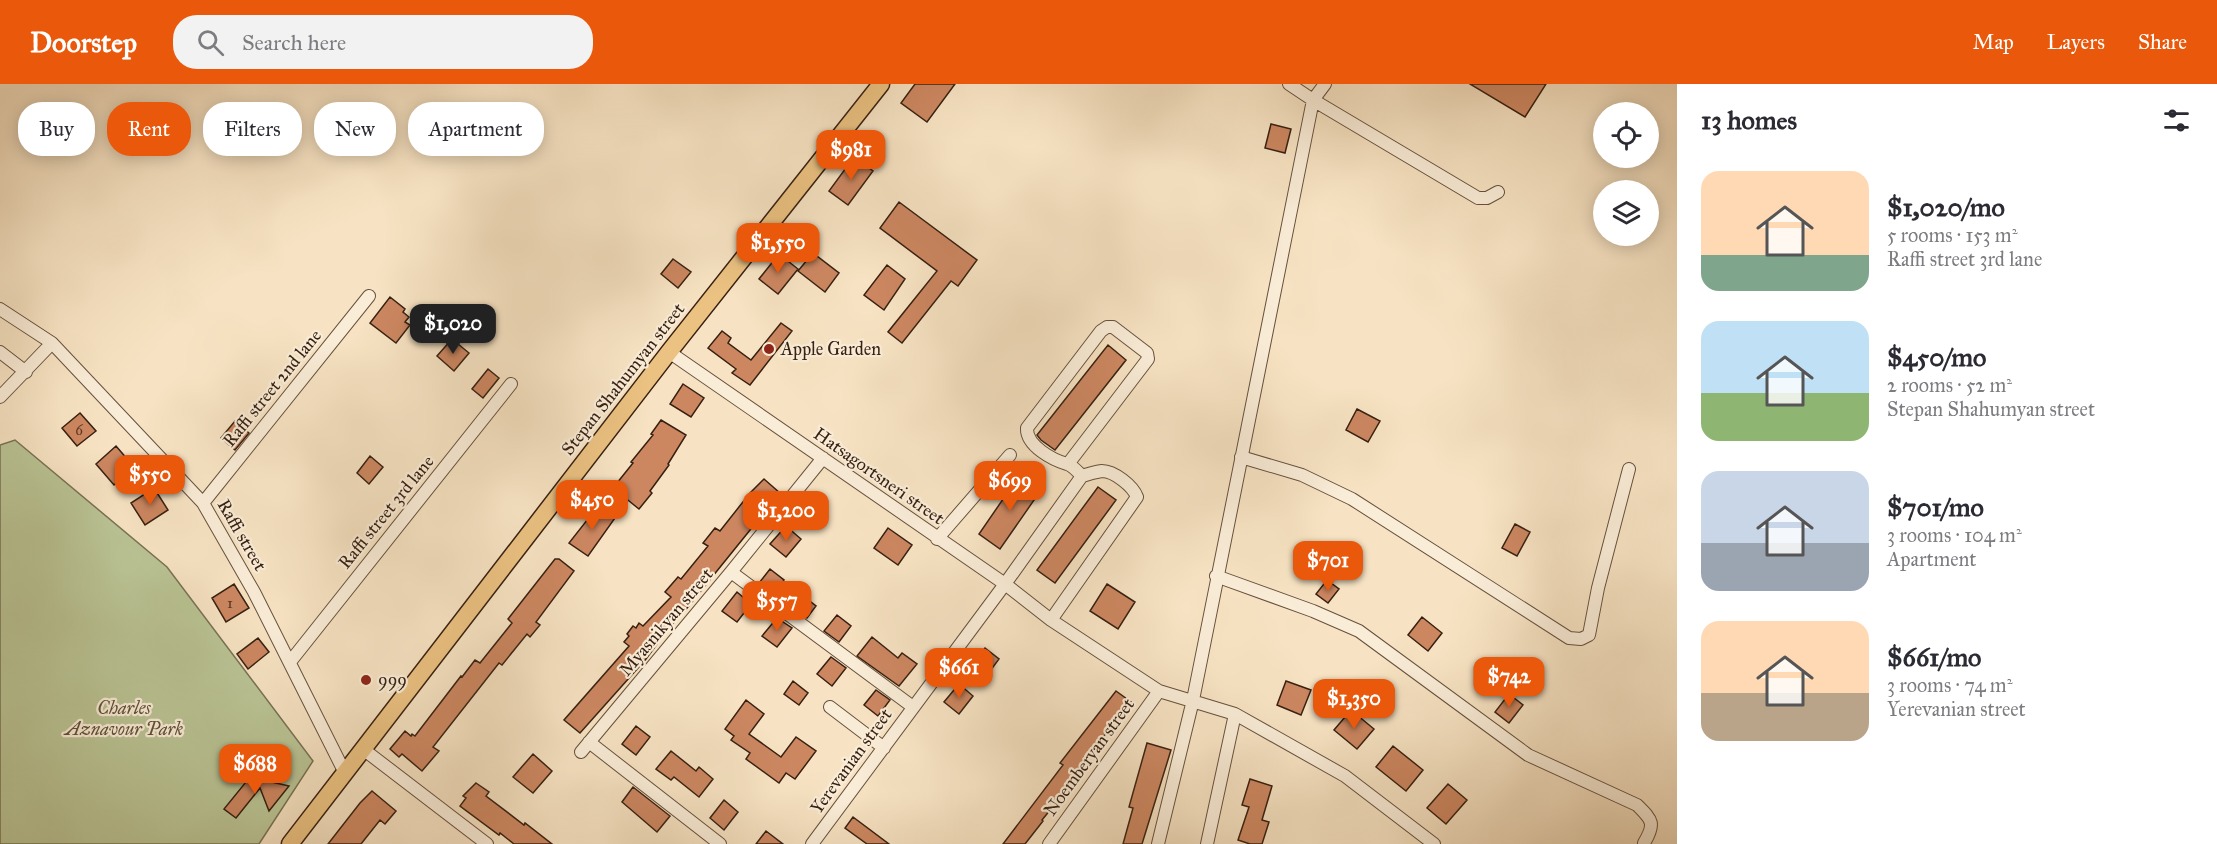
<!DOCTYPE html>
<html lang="en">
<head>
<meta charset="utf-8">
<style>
  :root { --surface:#fff; --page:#f2f2f3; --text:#2b2b33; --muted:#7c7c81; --accent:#ea580c }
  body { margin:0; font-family:"IM FELL Great Primer",serif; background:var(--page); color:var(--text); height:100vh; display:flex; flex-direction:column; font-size:22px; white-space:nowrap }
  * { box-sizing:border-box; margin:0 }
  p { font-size:20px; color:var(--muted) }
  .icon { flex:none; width:33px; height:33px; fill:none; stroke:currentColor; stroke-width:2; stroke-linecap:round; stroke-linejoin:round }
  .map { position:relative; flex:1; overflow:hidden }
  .drawer { display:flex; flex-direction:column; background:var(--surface); width:540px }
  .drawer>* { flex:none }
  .guide { position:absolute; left:18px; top:18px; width:570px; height:54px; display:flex; gap:12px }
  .controls { position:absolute; left:1593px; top:18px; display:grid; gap:12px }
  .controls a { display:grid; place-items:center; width:66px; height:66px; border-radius:50%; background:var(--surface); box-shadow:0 3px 15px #0003; font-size:30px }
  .price { position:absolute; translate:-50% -51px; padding:0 14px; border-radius:12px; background:var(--accent); color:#fff; font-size:20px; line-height:39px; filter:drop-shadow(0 2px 3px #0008) }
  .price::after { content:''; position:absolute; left:50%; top:36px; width:18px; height:14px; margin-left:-9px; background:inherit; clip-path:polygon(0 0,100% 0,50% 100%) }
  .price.current { background:#222; color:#fff }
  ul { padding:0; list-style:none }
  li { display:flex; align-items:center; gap:18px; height:150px; padding:0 24px }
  li span { display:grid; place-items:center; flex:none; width:168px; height:120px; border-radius:18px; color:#555 }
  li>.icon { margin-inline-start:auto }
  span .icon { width:72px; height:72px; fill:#fffc; stroke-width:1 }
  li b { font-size:26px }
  h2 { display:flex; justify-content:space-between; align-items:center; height:72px; padding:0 24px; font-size:26px }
  .pill { padding:0 21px; border-radius:24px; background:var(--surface); box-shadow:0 3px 15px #0003; font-size:21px; line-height:54px }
  .pill.current { background:var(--accent); color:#fff }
  header { display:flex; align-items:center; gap:36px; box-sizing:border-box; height:84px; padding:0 30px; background:var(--accent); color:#fff }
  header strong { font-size:28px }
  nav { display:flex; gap:33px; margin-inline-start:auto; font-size:21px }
  .search { width:420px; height:54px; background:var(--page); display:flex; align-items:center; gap:15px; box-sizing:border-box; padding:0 21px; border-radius:24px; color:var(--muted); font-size:22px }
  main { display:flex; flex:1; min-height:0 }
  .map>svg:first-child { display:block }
</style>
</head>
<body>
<header>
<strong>Doorstep</strong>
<div class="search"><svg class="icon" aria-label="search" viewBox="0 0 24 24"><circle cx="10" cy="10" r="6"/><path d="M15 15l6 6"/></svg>Search here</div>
<nav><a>Map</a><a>Layers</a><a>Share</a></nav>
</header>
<main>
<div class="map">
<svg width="1677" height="760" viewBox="0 0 1677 760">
  <rect width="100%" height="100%" fill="#f7e3c3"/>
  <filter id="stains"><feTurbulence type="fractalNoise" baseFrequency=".00333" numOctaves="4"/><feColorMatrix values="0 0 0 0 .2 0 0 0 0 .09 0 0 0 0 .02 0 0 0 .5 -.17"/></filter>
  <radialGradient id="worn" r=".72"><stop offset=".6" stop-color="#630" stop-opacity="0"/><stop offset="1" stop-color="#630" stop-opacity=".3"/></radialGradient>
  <!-- green -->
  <path fill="#bac495" stroke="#787254" stroke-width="1.5" d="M15,356l152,127 146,194 -54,83h-259v-399z"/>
  <!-- building -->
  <path fill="#cc8761" stroke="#372012" stroke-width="1.5" d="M915,0h40l-28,38 -26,-19z
    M1470,0h76l-21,33z
    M1271,40l20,5 -6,24 -20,-5z
    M854,73l19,14 -25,34 -19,-14z
    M899,118l78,58 -19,26 -7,-5 -49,62 -14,-11 49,-61 -57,-43z
    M813,169l26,20 -14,19 -27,-21z
    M779,170l19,15 -20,25 -19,-15z
    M673,175l18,13 -13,16 -17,-14z
    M887,181l18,14 -21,31 -20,-15z
    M390,213l15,12 -2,3 6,5 -4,5 5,3 -14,18 -26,-20z
    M781,239l11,8 -42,54 -18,-12 4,-4 -28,-21 14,-17 9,7 -3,5 23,17z
    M452,255l17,14 -15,18 -17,-15z
    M1108,261l18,15 -71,90 -14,-10 -4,-5z
    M488,285l11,9 -16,20 -11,-9z
    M683,300l21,14 -13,19 -21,-13z
    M1357,325l23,12 -12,21 -22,-12z
    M80,329l16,18 -19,15 -15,-18z
    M661,336l25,15 -18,29 1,1 -19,26 2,2 -13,16 -26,-21 20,-25 -2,-1 22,-27 -2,-1z
    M235,337l14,12 -14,17 -14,-12z
    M116,362l18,21 -20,18 -18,-21z
    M370,372l13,11 -14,17 -12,-11z
    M1019,392l22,14 -41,59 -21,-15z
    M764,395l16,14 -97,120 -28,29 2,2 -11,15 -66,74 -16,-13 65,-74 -5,-4 5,-6 -2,-2 6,-8 3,2 3,-5 4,3 28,-29 -6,-5 13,-15 3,2 27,-33 -5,-3 12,-15 5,3 30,-38z
    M1098,403l18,13 -61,83 -18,-13z
    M154,404l14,22 -23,15 -14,-22z
    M599,421l16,13 -27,38 -19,-13z
    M1515,440l15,8 -13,24 -15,-8z
    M786,442l15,13 -15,18 -16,-13z
    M888,444l24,17 -14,20 -24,-17z
    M555,475h4l15,12 -38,51 4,3 -10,12 -3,-3 -25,31 -3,-2 -66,84 6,4 -17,20 -20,-17 -3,3 -9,-8 15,-18 6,5 1,-2 3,2 46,-60 1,1 13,-17 5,3 32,-40 -4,-4z
    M770,485l14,11 -10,14 -15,-11z
    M1327,496l12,9 -11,14 -12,-9z
    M234,500l15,24 -23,14 -14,-24z
    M1107,500l28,18 -17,27 -28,-18z
    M737,508l14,12 -14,18 -15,-11z
    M802,511l14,11 -9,12 -15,-11z
    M837,531l14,11 -12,16 -15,-11z
    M1422,533l20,16 -14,18 -20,-16z
    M777,534l15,10 -15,19 -15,-11z
    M872,553l26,21 4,-5 15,11 -18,22 -42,-30z
    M258,554l11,14 -21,17 -11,-15z
    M985,564l14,11 -14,19 -15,-12z
    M831,573l15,11 -14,18 -15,-12z
    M793,597l15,12 -9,12 -15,-11z
    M1286,597l25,9 -10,25 -24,-10z
    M959,600l14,12 -14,18 -15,-12z
    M876,606l14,10 -12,16 -14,-11z
    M1116,607l15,11 -66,83 3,3 -26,32 1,1 -18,23h-22l60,-79 -3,-2z
    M1509,610l14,11 -14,18 -14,-11z
    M746,616l18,14 -15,20 32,23 15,-20 20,14 -21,28 -9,-6 -7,10 -33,-24 4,-6 -19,-13 3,-4 -9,-7z
    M1351,626l23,19 -17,20 -23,-19z
    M636,642l14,11 -14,18 -14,-11z
    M1147,659l24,7 -29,94h-19l10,-36 -4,-1z
    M1393,662l30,24 -17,21 -30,-24z
    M671,667l25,20 3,-4 14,12 -14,18 -25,-20 -3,3 -15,-11z
    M533,670l19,17 -19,22 -20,-16z
    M250,693l39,9 -20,25 -9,-23 -24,30 -12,-9z
    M1250,695l22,7 -10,34 7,2 -7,22h-12l-12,-4 11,-33 -7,-2z
    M476,699l13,9 -3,4 38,29 1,-2 27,21h-38l-14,-11 -1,2 -39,-29 6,-8 -3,-2z
    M1448,700l19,16 -21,24 -19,-16z
    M633,703l37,29 -13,16 -35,-30z
    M372,707l24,20 -11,13 -5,-4 -19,24h-33l32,-41z
    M724,716l14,12 -14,18 -14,-12z
    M853,733l36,27h-22l-22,-16z
    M766,747l17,13h-27z"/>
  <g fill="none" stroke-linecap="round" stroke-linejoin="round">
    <defs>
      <path id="minor" d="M1325,0l-12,16 165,98h9l11,-6
        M0,225l52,34 151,160 51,89 91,181
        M0,268l26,20
        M669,268l336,232 46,36 108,71 76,23 -28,130
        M0,313l52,-54
        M1241,373l61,18 50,24 217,139 12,1 8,-4 9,-47 31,-119
        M1068,380l80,-105 -1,-6 -34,-26h-6l-6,4 -74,97c-1,18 26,32 40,36 5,1 11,8 15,12
        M203,419l166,-207
        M937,455l73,-84
        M731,488l182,135
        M1216,492l97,35 46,20 169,124 109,50c15,15 19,18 7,38
        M290,578l221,-278
        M830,623l54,41
        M1235,630l110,62 89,68
        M589,658l131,102
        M363,665l124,95
        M581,668l150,-180 92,-114
        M812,760l193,-260 77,-108c6,-2 13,-4 20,-5 12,0 31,15 35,26l-86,123
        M1049,760l110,-153
        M1158,760l35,-144 120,-600 -24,-16"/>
      <path id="major" d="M290,760l379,-492 212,-268"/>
    </defs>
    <!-- minor casing -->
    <use href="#minor" stroke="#67513e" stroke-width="14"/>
    <!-- major casing -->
    <use href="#major" stroke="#372012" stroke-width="19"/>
    <!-- minor -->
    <use href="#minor" stroke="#faedd8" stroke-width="12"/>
    <!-- major -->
    <use href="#major" stroke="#ecc282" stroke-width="16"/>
  </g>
  <!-- markers -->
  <g fill="#8f2418" stroke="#faedd8" stroke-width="2">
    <circle cx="769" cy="265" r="6"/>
    <circle cx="366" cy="596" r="6"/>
  </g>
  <g text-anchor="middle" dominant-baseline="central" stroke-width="4.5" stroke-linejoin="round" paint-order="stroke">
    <!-- number labels -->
    <g font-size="15" fill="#5c3a26">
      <text x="79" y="346">6</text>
      <text x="230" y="519">1</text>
    </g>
    <!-- poi labels -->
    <g font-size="18" fill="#372012" stroke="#faedd8" text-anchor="start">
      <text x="781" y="265">Apple Garden</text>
      <text x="378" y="596">999</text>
    </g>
    <!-- street labels -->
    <g font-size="18" fill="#372012" stroke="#faedd8">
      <text transform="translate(623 295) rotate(-52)">Stepan Shahumyan street</text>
      <text transform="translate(272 304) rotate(-51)">Raffi street 2nd lane</text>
      <text transform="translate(879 392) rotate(35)">Hatsagortsneri street</text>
      <text transform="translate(386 428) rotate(-51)">Raffi street 3rd lane</text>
      <text transform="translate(242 451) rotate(60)">Raffi street</text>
      <text transform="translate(666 538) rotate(-50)">Myasnikyan street</text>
      <text transform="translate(1089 673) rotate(-54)">Noemberyan street</text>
      <text transform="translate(851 677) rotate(-54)">Yerevanian street</text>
    </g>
    <!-- park labels -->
    <g font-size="18" font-style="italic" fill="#5e5139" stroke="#faedd8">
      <text x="124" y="624">Charles<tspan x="124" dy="21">Aznavour Park</tspan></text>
    </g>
  </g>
  <rect width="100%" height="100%" filter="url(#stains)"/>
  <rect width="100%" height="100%" fill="url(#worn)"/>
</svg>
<div class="controls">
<a><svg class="icon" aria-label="locate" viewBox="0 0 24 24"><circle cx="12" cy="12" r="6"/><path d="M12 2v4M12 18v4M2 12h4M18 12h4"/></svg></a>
<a><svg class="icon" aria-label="layers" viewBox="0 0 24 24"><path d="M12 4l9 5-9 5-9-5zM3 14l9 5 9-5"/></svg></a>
</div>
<b class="price" style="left:851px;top:97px">$981</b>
<b class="price" style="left:778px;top:190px">$1,550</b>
<b class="price current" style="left:453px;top:271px">$1,020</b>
<b class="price" style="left:150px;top:422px">$550</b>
<b class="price" style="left:1010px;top:428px">$699</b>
<b class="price" style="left:592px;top:447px">$450</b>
<b class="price" style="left:786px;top:458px">$1,200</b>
<b class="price" style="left:1328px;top:508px">$701</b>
<b class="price" style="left:777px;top:548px">$557</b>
<b class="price" style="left:959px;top:615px">$661</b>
<b class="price" style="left:1509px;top:624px">$742</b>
<b class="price" style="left:1354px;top:646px">$1,350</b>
<b class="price" style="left:255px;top:711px">$688</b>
<div class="guide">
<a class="pill">Buy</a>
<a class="pill current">Rent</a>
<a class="pill">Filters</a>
<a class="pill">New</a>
<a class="pill">Apartment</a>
</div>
</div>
<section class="drawer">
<h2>13 homes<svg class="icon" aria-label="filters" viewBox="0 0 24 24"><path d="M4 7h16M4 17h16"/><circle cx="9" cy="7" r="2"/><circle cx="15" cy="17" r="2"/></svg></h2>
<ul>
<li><span style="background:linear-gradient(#ffd9b3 70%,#7fa58c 0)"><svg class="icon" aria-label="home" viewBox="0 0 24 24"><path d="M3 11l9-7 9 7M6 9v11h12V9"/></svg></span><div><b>$1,020/mo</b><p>5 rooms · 153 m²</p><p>Raffi street 3rd lane</p></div></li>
<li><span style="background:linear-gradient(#bfe0f5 60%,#8fb573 0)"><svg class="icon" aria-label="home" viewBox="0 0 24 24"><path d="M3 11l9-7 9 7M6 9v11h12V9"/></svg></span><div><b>$450/mo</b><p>2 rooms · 52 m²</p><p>Stepan Shahumyan street</p></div></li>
<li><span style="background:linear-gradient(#c9d6e8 60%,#9aa5b1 0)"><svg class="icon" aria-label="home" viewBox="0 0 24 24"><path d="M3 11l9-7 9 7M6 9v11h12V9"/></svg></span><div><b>$701/mo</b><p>3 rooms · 104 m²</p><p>Apartment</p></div></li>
<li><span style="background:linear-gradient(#ffd9b3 60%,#b9a48a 0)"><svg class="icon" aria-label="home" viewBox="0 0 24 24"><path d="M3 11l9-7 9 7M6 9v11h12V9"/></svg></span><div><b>$661/mo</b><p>3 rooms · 74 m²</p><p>Yerevanian street</p></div></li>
</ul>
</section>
</main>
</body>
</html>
